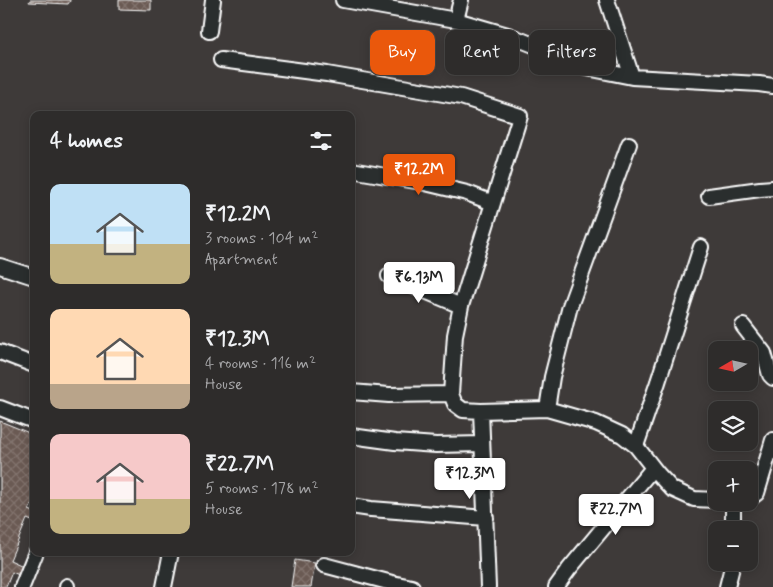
<!DOCTYPE html>
<html lang="en">
<head>
<meta charset="utf-8">
<style>
  :root { --surface:#2e2c2b; --page:#363433; --text:#f1f3f6; --muted:#a7a7a9; --line:#494847; --accent:#ea580c }
  body { margin:0; font-family:Mynerve,sans-serif; background:var(--page); color:var(--text); height:100vh; display:flex; flex-direction:column; font-size:19px; white-space:nowrap }
  * { box-sizing:border-box; margin:0 }
  p { font-size:16px; color:var(--muted) }
  .icon { flex:none; width:28px; height:28px; fill:none; stroke:currentColor; stroke-width:2; stroke-linecap:round; stroke-linejoin:round }
  .map { position:relative; flex:1; overflow:hidden }
  .drawer { position:absolute; left:30px; top:111px; width:325px; height:445px; display:flex; flex-direction:column; background:var(--surface); border-radius:10px; box-shadow:0 2px 12px #0003,0 0 0 1px var(--line) }
  .drawer>* { flex:none }
  .top-card { position:absolute; left:370px; top:30px; width:328px; height:45px; display:flex; gap:10px }
  .needle { width:32px; rotate:261deg }
  .buttons { position:absolute; left:708px; top:341px; display:grid; gap:10px }
  .buttons a { display:grid; place-items:center; width:50px; height:50px; border-radius:10px; background:var(--surface); box-shadow:0 2px 12px #0003,0 0 0 1px var(--line); font-size:25px }
  .price { position:absolute; translate:-50% -42px; padding:0 11px; border-radius:5px; background:#fff; color:#222; font-size:16px; line-height:32px; filter:drop-shadow(0 1px 2px #0008) }
  .price::after { content:''; position:absolute; left:50%; top:30px; width:15px; height:11px; margin-left:-8px; background:inherit; clip-path:polygon(0 0,100% 0,50% 100%) }
  .price.current { background:var(--accent); color:#fff }
  ul { padding:0; list-style:none }
  li { display:flex; align-items:center; gap:15px; height:125px; padding:0 20px }
  li span { display:grid; place-items:center; flex:none; width:140px; height:100px; border-radius:10px; color:#555 }
  li>.icon { margin-inline-start:auto }
  span .icon { width:60px; height:60px; fill:#fffc; stroke-width:1 }
  li b { font-size:21px }
  h2 { display:flex; justify-content:space-between; align-items:center; height:60px; padding:0 20px; font-size:21px }
  .tag { padding:0 18px; border-radius:10px; background:var(--surface); box-shadow:0 2px 12px #0003,0 0 0 1px var(--line); font-size:18px; line-height:45px }
  .tag.current { background:var(--accent); color:#fff }
  .map>svg:first-child { display:block }
</style>
</head>
<body>
<div class="map">
<svg width="773" height="587" viewBox="0 0 773 587">
  <defs>
    <pattern id="building-cross-hatch" width="8" height="8" patternUnits="userSpaceOnUse" patternTransform="scale(1.25)"><rect width="8" height="8" fill="#6b5a53"/><path d="M0 0l8 8M0 8l8-8" fill="none" stroke="#81736d"/></pattern>
  </defs>
  <rect width="100%" height="100%" fill="#3e3a39"/>
  <filter id="ink" filterUnits="userSpaceOnUse"><feTurbulence type="fractalNoise" baseFrequency=".02" numOctaves="2"/><feDisplacementMap in="SourceGraphic" scale="10" xChannelSelector="R" yChannelSelector="G"/><feConvolveMatrix kernelMatrix="1 2 1 2 8 2 1 2 1" color-interpolation-filters="sRGB"/></filter>
  <g filter="url(#ink)">
    <!-- building -->
    <path fill="url(#building-cross-hatch)" stroke="#fff" d="M30,0h40v1l-2,3 -39,-2z
      M119,0h32v10l-32,-1z
      M0,421l34,14v65l-5,10 5,2v5l-2,4 -5,-2 -17,41 13,6 -4,9 -7,-3 -6,15h-6z
      M295,560l20,3 -4,24h-20z"/>
    <g fill="none" stroke-linecap="round" stroke-linejoin="round">
      <defs>
        <path id="minor" d="M343,0l113,20 55,16 50,20 21,11 50,10 127,7 14,2
          M607,0l25,77
          M456,20l5,-20
          M209,31l4,-31
          M221,60l106,14 134,23 59,19 -59,190 -6,29 -4,59 4,10 8,6 18,1 66,-2 49,14 26,12 14,11 22,28 14,15 22,10 22,1
          M351,170l70,12 46,11 26,10
          M709,196l51,-7 13,-1
          M0,266l34,11
          M389,276l72,30
          M743,326l21,27 6,22 3,3
          M0,352l34,13
          M351,392l38,3 62,-1
          M0,408l34,13
          M547,409l5,-32 18,-71 59,-162
          M481,411l7,176
          M351,436l44,6 41,3 46,-1
          M636,446l22,-64 43,-135
          M749,499l8,-6 16,-53
          M351,506l20,3 115,9
          M733,530v-28
          M324,565l68,18 20,4
          M22,587l14,-35
          M67,587v-1
          M164,587l7,-35
          M556,587l13,-18 84,-101
          M727,587l5,-20 1,-5"/>
      </defs>
      <!-- minor casing -->
      <use href="#minor" stroke="#fff" stroke-width="18"/>
      <!-- minor -->
      <use href="#minor" stroke="#2a2d2e" stroke-width="14"/>
    </g>
  </g>
</svg>
<div class="buttons">
<a><svg class="needle" viewBox="-14 -14 28 28"><path d="M0-13l5 13h-10z" fill="#e53935"/><path d="M0 13l5-13h-10z" fill="#a7a7a9"/></svg></a>
<a><svg class="icon" aria-label="layers" viewBox="0 0 24 24"><path d="M12 4l9 5-9 5-9-5zM3 14l9 5 9-5"/></svg></a>
<a>+</a>
<a>−</a>
</div>
<b class="price current" style="left:419px;top:196px">₹12.2M</b>
<b class="price" style="left:419px;top:304px">₹6.13M</b>
<b class="price" style="left:470px;top:500px">₹12.3M</b>
<b class="price" style="left:616px;top:536px">₹22.7M</b>
<div class="top-card">
<a class="tag current">Buy</a>
<a class="tag">Rent</a>
<a class="tag">Filters</a>
</div>
<section class="drawer">
<h2>4 homes<svg class="icon" aria-label="filters" viewBox="0 0 24 24"><path d="M4 7h16M4 17h16"/><circle cx="9" cy="7" r="2"/><circle cx="15" cy="17" r="2"/></svg></h2>
<ul>
<li><span style="background:linear-gradient(#bfe0f5 60%,#c2b280 0)"><svg class="icon" aria-label="home" viewBox="0 0 24 24"><path d="M3 11l9-7 9 7M6 9v11h12V9"/></svg></span><div><b>₹12.2M</b><p>3 rooms · 104 m²</p><p>Apartment</p></div></li>
<li><span style="background:linear-gradient(#ffd9b3 75%,#b9a48a 0)"><svg class="icon" aria-label="home" viewBox="0 0 24 24"><path d="M3 11l9-7 9 7M6 9v11h12V9"/></svg></span><div><b>₹12.3M</b><p>4 rooms · 116 m²</p><p>House</p></div></li>
<li><span style="background:linear-gradient(#f6c9c9 65%,#c2b280 0)"><svg class="icon" aria-label="home" viewBox="0 0 24 24"><path d="M3 11l9-7 9 7M6 9v11h12V9"/></svg></span><div><b>₹22.7M</b><p>5 rooms · 178 m²</p><p>House</p></div></li>
</ul>
</section>
</div>
</body>
</html>
